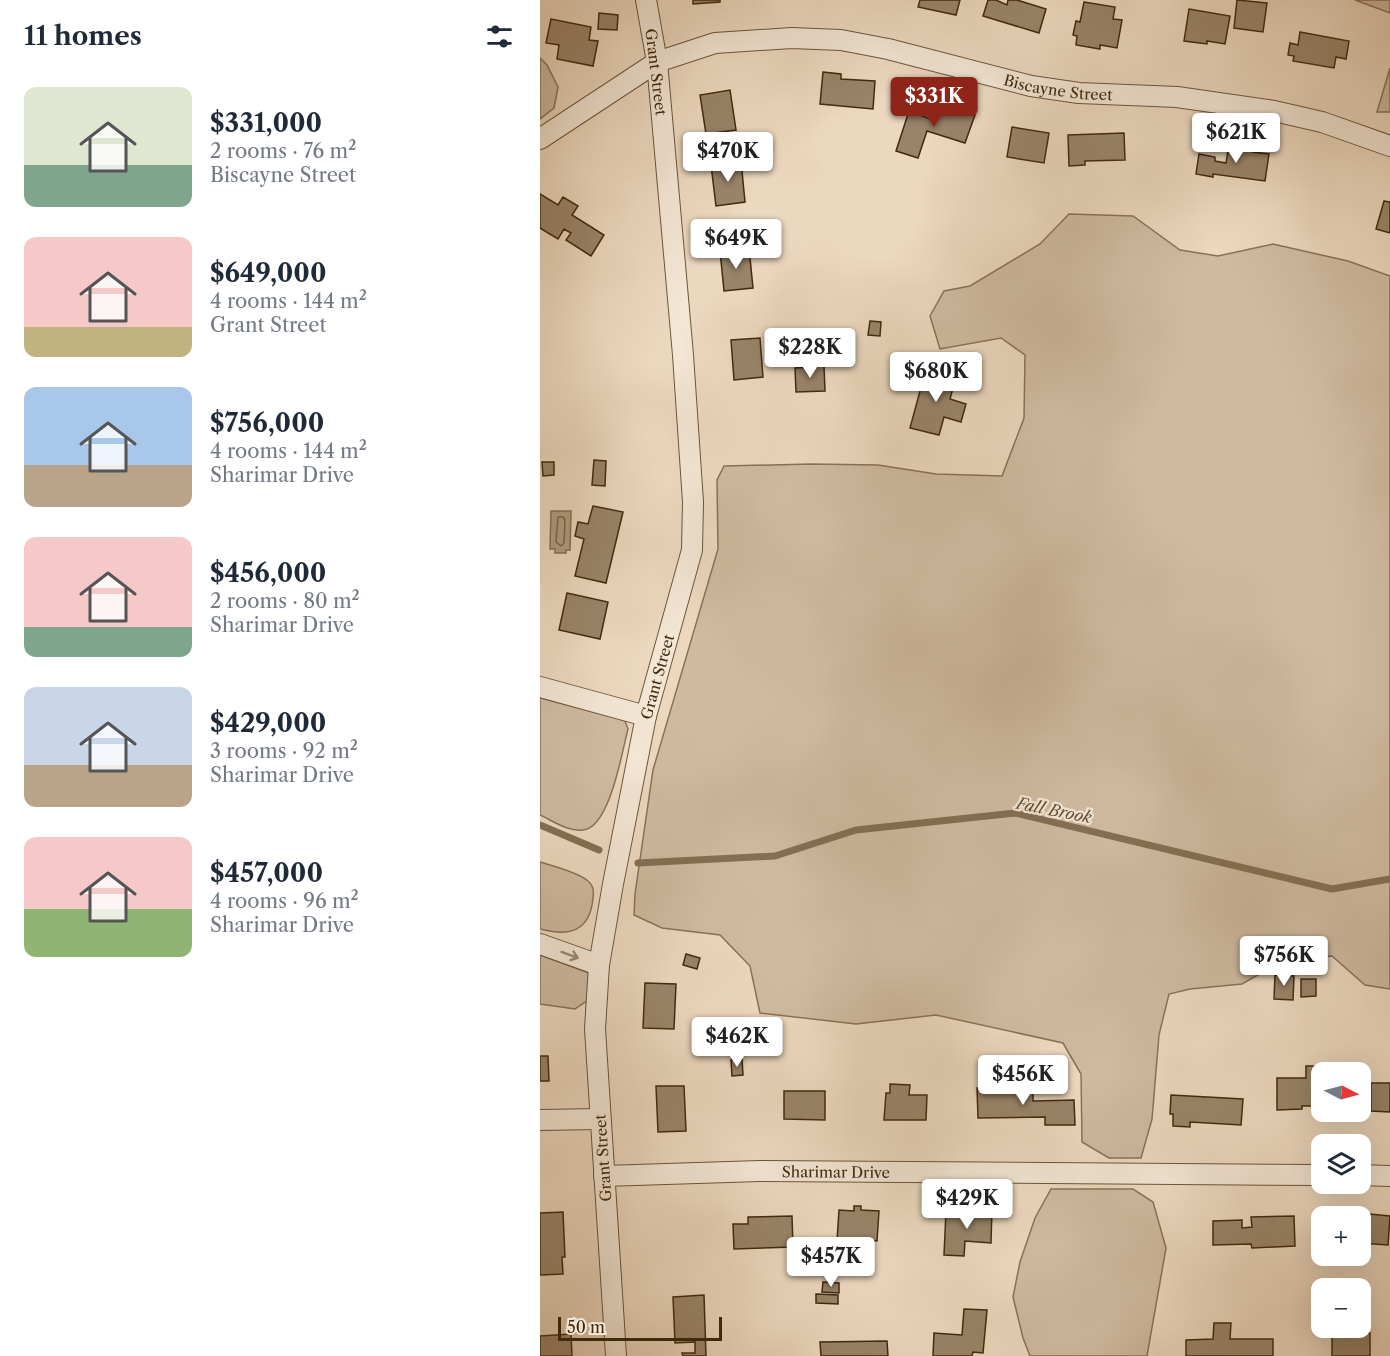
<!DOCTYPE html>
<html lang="en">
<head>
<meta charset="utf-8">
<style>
  :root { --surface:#fff; --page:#f2f2f3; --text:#1f2937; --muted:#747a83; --accent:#8f2418 }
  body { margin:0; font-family:"Libre Caslon Text",serif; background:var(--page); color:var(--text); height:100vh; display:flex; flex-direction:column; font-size:22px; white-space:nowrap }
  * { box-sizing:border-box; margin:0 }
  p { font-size:20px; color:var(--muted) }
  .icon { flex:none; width:33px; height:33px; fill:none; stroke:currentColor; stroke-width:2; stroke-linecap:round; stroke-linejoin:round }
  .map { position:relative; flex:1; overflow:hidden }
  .panel { display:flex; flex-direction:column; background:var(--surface); width:540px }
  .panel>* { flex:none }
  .needle { width:39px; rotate:96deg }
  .buttons { position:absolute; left:771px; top:1062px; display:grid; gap:12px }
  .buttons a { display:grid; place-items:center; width:60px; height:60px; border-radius:12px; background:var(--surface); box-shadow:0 6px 24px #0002; font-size:30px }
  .scale { position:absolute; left:18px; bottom:15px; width:164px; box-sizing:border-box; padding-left:6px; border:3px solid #402a0e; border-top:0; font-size:16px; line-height:21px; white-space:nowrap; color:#402a0e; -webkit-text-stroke:4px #f3e6d5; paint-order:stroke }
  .price { position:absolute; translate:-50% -51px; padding:0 14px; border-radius:6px; background:#fff; color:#222; font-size:20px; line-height:39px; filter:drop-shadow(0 2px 3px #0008) }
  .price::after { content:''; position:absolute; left:50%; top:36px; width:18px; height:14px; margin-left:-9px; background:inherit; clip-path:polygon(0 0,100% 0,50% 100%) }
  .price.on { background:var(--accent); color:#fff }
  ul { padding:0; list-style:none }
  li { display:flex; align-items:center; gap:18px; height:150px; padding:0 24px }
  li span { display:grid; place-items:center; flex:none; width:168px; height:120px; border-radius:12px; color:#555 }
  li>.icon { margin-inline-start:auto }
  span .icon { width:72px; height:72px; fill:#fffc; stroke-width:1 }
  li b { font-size:26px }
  h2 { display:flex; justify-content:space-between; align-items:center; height:72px; padding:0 24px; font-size:26px }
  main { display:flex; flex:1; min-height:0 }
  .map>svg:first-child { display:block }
</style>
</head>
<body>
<main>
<section class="panel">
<h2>11 homes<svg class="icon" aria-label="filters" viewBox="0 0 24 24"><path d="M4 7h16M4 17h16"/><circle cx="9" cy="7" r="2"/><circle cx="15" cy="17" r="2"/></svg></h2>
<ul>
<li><span style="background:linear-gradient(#dfe7d0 65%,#7fa58c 0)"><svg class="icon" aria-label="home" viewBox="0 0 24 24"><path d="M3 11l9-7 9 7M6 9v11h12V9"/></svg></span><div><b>$331,000</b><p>2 rooms · 76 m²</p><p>Biscayne Street</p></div></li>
<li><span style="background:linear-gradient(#f6c9c9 75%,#c2b280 0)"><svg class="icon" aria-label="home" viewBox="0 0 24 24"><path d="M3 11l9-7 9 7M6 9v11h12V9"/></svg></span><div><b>$649,000</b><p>4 rooms · 144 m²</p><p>Grant Street</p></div></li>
<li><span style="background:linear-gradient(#a9c7e8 65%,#b9a48a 0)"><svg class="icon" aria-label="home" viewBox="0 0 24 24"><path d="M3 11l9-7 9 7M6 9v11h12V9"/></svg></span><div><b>$756,000</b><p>4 rooms · 144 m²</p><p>Sharimar Drive</p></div></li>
<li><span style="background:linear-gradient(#f6c9c9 75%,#7fa58c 0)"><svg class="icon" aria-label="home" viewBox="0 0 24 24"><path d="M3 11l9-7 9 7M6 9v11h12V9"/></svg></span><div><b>$456,000</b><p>2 rooms · 80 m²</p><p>Sharimar Drive</p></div></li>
<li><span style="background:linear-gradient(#c9d6e8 65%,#b9a48a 0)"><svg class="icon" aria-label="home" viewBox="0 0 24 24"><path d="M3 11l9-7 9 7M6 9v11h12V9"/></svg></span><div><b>$429,000</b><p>3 rooms · 92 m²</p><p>Sharimar Drive</p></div></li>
<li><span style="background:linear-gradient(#f6c9c9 60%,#8fb573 0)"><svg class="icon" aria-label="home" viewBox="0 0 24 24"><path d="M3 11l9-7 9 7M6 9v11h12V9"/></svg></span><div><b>$457,000</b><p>4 rooms · 96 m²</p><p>Sharimar Drive</p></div></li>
</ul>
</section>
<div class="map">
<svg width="850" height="1356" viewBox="0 0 850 1356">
  <rect width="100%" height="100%" fill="#ecd8bf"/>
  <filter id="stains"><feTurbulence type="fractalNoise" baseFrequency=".00333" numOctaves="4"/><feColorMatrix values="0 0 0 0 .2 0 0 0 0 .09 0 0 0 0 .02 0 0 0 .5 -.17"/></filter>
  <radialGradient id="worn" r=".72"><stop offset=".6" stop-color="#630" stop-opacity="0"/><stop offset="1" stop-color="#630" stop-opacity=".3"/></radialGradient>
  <!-- green -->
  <path fill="#cfbaa1" stroke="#887258" stroke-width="1.5" d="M815,0h35v13z
    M0,58l7,7 11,22 -4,21 -14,11z
    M850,68v44h-13z
    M529,214l64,2 47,34 38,6 55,-12 75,17 42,15v713l-25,-4 -33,-29 -43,1 -47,27 -52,5 -21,5 -10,41 -7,84 -11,39h-32l-27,-16 -1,-68 -18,-31 -127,-28 -80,9 -96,-11 -10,-47 -30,-31 -58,-7 -28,-13 1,-21 18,-124 65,-221 -1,-69 7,-14 87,-2 67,1 58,9 66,2 22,-58 1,-63 -24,-17 -61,11 -10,-33 14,-25 26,-5 70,-42z
    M0,694l40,11 45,16 3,8c-6,22 -18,99 -45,101 -15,2 -30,-9 -43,-15z
    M0,862c13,4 38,10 48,19 5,4 6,11 5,17 -3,33 -23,39 -53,31z
    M0,955l49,18 -1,27 -13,9 -35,-5z
    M511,1189h82l20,13 13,46 -19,108h-117l-7,-18 -10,-41 7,-35 15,-44z"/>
  <!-- water -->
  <path fill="#b29d83" stroke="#846f54" stroke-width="1.5" d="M11,511h20l-1,39h-4v3h-11v-4h-5z"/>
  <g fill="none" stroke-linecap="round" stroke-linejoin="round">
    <!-- shore -->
    <path stroke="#796448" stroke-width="1.5" d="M18,517h5l2,3 -1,23 -3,3 -5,-4z"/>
    <!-- stream -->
    <path stroke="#846f54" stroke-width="7" d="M0,825l59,25
      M98,863l137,-7 81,-26 159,-17 317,76 58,-10"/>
  </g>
  <!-- building -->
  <path fill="#99846a" stroke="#402a0e" stroke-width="1.5" d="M153,0h27v2l-27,2z
    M380,0h40l-4,15 -38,-8z
    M448,0h8l11,5 1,-5h9l29,9 -7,24 -56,-17z
    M697,0l30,3 -4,29 -29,-4z
    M544,2l31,5 -2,12 9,1 -5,28 -17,-3v4l-24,-4 1,-9 -4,-1 3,-14 4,1z
    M649,9l41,7 -5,28 -18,-3v3l-23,-3z
    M59,13l19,2 -1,15 -19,-1z
    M11,19l40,8 -2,13 9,1 -5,25 -36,-7 2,-14 -13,-2z
    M760,32l49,9 -3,18 -10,-2 -2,11 -41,-7 1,-5 -6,-1 2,-12 8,2z
    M283,72l18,2v5l34,2 -2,28 -53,-5z
    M190,90l6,40 -30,4 -6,-39z
    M398,103l37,12 -10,28 -38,-12 -9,27 -22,-7 13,-40 24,9z
    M472,127l37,6 -5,30 -37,-6z
    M584,133l1,27 -40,1v4l-16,1 -1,-31z
    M689,144l25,4 -1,4 16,2 -4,27 -52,-7v3l-17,-3 3,-20 16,3v4l11,2z
    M201,161l4,41 -29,4 -5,-41z
    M0,194l18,11 5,-8 15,9 -6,9 32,20 -13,21 -25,-16 5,-7 -7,-4 -6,10 -18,-11z
    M844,201l6,1v31l-14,-4z
    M209,248l4,40 -29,3 -4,-40z
    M330,321l11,1 -1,14 -12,-1z
    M220,338l3,39 -29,3 -3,-40z
    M284,366l1,25 -29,1 -1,-24z
    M386,369l30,8 -6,22 16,5 -5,18 -17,-5 -5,18 -29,-7z
    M54,460l12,1 -1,25 -13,-1z
    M2,462h12v13l-11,1z
    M53,506l30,6 -17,71 -31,-7 9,-37 -9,-3 3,-14 10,2z
    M27,593l41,9 -8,37 -41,-9z
    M146,954l14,4 -3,11 -14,-4z
    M735,975l19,1 -1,24 -19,-1z
    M761,979h15v17l-15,1z
    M105,983l31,1 -2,45 -31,-1z
    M0,1056h8l1,25h-9z
    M202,1059l1,16 -11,1 -1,-16z
    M766,1066h17v6h-1v34h-20v3l-25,1v-32h29z
    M831,1083h19v29l-19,-1z
    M350,1084l20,1 -1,10h18l-1,25h-42l2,-27h4z
    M116,1086h28l2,45 -28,1z
    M493,1087v14l41,-1 1,25h-30v-8l-67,1 -1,-30z
    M244,1091h41v29l-41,-1z
    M631,1095l72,4 -2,26 -51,-3v5l-17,-1v-12h-3z
    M314,1206h7v4l18,1 -2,30 -15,-1v9l-18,-1 1,-7h-8l2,-31 15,1z
    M440,1208h12l-1,35 -26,-2 -1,15 -20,-1 2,-44 34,2z
    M23,1212l2,45h-3l1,17 -23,1v-62z
    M809,1212l41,4 -2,29 -28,-2v-27h-12z
    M252,1216l1,31 -59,2 -1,-25h15v-7z
    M754,1216l1,30 -43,2 -1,-4 -38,1v-24l29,-1v8l10,-1 -1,-10z
    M283,1282l16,1v10l-17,-1z
    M276,1294l22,1v9l-22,-1z
    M164,1295l2,61h-23l-1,-3h13v-11l-20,1 -2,-46z
    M424,1309l23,1 -4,43 -10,-1 -1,4h-39l1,-23 28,2z
    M674,1323h17l-1,16h43v17h-87v-16l27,-1z
    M792,1333h38v23h-38z
    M31,1334l1,22h-32v-20z
    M347,1341l1,15h-67l-1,-14z"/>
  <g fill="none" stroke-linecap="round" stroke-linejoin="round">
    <defs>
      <g id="minor">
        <path id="s1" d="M0,139l117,-77 58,-19 77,-5 49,2 47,9 143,37 48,7 98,4 97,14 48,11 68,24"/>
        <path d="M0,687l106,29"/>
        <path d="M0,944l59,21"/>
        <path d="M0,1120l60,-1"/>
        <path d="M820,1175l30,1"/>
        <path id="s2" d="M64,1176l156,-5 562,4"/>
        <path id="s3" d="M76,1356l-21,-327 4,-64 14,-81 33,-168 46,-166 1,-48 -10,-147 -26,-293 -11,-62"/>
      </g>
    </defs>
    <!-- minor casing -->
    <use href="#minor" stroke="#6b563a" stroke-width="22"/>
    <!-- minor -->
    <use href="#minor" stroke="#f3e6d5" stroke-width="20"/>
  </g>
  <!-- one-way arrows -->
  <defs><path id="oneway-shaft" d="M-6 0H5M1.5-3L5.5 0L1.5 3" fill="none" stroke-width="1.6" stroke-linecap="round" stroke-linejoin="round" transform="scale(1.5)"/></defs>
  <use stroke="#9a8872" href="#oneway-shaft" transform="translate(30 955) rotate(20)"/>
  <g text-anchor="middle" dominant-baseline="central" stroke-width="4.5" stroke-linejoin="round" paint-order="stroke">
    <!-- street labels -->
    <g font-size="15" fill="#402a0e" stroke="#f3e6d5">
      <text transform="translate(116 72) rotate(83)">Grant Street</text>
      <text stroke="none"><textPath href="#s1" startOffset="550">Biscayne Street</textPath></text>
      <text stroke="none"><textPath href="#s3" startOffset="686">Grant Street</textPath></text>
      <text transform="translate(63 1158) rotate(-94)">Grant Street</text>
      <text stroke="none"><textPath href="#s2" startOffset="232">Sharimar Drive</textPath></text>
    </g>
    <!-- water labels -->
    <g font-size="16" font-style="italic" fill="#624c31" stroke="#f3e6d5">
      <text transform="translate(514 810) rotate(11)">Fall Brook</text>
    </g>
  </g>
  <rect width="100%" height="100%" filter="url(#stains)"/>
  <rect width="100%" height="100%" fill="url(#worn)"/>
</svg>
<div class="buttons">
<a><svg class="needle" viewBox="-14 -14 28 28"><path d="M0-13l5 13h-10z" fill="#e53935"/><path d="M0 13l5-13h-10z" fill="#747a83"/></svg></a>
<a><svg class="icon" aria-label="layers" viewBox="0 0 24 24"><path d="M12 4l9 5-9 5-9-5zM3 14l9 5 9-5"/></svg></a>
<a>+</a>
<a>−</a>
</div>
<div class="scale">50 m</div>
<b class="price on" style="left:394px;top:128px">$331K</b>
<b class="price" style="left:696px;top:164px">$621K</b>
<b class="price" style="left:188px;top:183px">$470K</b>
<b class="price" style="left:196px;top:270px">$649K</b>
<b class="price" style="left:270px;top:379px">$228K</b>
<b class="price" style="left:396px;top:403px">$680K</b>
<b class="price" style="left:744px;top:987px">$756K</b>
<b class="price" style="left:197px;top:1068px">$462K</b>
<b class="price" style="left:483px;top:1106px">$456K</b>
<b class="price" style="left:427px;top:1230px">$429K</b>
<b class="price" style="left:291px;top:1288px">$457K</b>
</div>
</main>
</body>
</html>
